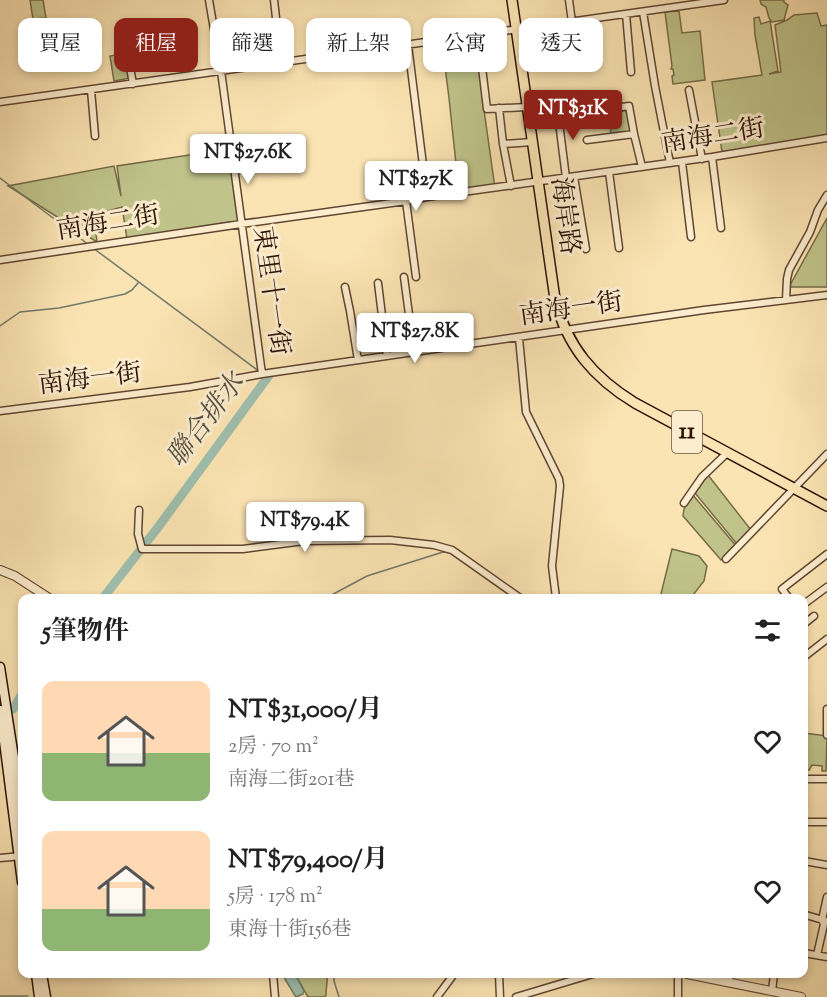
<!DOCTYPE html>
<html lang="zh-TW">
<head>
<meta charset="utf-8">
<style>
  :root { --surface:#fff; --page:#f2f2f2; --text:#222; --muted:#767676; --accent:#8f2418 }
  body { margin:0; font-family:"Sorts Mill Goudy","Noto Serif TC",serif; background:var(--page); color:var(--text); height:100vh; display:flex; flex-direction:column; font-size:22px; white-space:nowrap }
  * { box-sizing:border-box; margin:0 }
  p { font-size:20px; color:var(--muted) }
  .icon { flex:none; width:33px; height:33px; fill:none; stroke:currentColor; stroke-width:2; stroke-linecap:round; stroke-linejoin:round }
  .map { position:relative; flex:1; overflow:hidden }
  .panel { position:absolute; left:18px; top:594px; width:790px; height:384px; display:flex; flex-direction:column; background:var(--surface); border-radius:12px; box-shadow:0 3px 9px #0003 }
  .panel>* { flex:none }
  .guide { position:absolute; left:18px; top:18px; width:792px; height:54px; display:flex; gap:12px }
  .price { position:absolute; translate:-50% -51px; padding:0 14px; border-radius:6px; background:#fff; color:#222; font-size:20px; line-height:39px; filter:drop-shadow(0 2px 3px #0008) }
  .price::after { content:''; position:absolute; left:50%; top:36px; width:18px; height:14px; margin-left:-9px; background:inherit; clip-path:polygon(0 0,100% 0,50% 100%) }
  .price.selected { background:var(--accent); color:#fff }
  ul { padding:0; list-style:none }
  li { display:flex; align-items:center; gap:18px; height:150px; padding:0 24px }
  li span { display:grid; place-items:center; flex:none; width:168px; height:120px; border-radius:12px; color:#555 }
  li>.icon { margin-inline-start:auto }
  span .icon { width:72px; height:72px; fill:#fffc; stroke-width:1 }
  li b { font-size:26px }
  h2 { display:flex; justify-content:space-between; align-items:center; height:72px; padding:0 24px; font-size:26px }
  .chip { padding:0 21px; border-radius:12px; background:var(--surface); box-shadow:0 3px 9px #0003; font-size:21px; line-height:54px }
  .chip.selected { background:var(--accent); color:#fff }
  .map>svg:first-child { display:block }
</style>
</head>
<body>
<div class="map">
<svg width="827" height="997" viewBox="0 0 827 997">
  <rect width="100%" height="100%" fill="#fbe4b3"/>
  <filter id="stains"><feTurbulence type="fractalNoise" baseFrequency=".00333" numOctaves="4"/><feColorMatrix values="0 0 0 0 .2 0 0 0 0 .09 0 0 0 0 .02 0 0 0 .5 -.17"/></filter>
  <radialGradient id="worn" r=".72"><stop offset=".6" stop-color="#630" stop-opacity="0"/><stop offset="1" stop-color="#630" stop-opacity=".3"/></radialGradient>
  <!-- green -->
  <path fill="#c0c48b" stroke="#766b49" stroke-width="1.5" d="M30,0h13l3,18 -13,1z
    M760,0h24v2l4,3 -4,15 -12,2 -3,-4 -3,-11 -5,-3z
    M679,11l3,22 18,-2 5,49 -32,4 -1,-8 2,-1 -1,-6h-2l1,-3 -7,-54z
    M817,13l4,13 6,-1v111l-105,16 -10,-70 50,-7 -7,-40 -1,-17 5,-1 2,7 9,-3 8,50 -9,3 12,-2 -6,-47 12,-5 7,-5z
    M478,38l6,72 11,78 -36,4 -10,-94 -7,-55z
    M126,53l5,25 -17,3 -4,-25z
    M627,110l5,22 -21,3 -2,-22z
    M229,149l13,71 -115,19 -5,-32 -28,8 3,27 -89,-56 106,-20 7,30 -4,-30z
    M827,218v69h-38z
    M708,475l43,55 -14,14 -42,-51z
    M692,494l45,53 -16,13 -38,-44 1,-7z
    M672,549l27,7 8,10 -3,15 -11,14 -1,3h-32z
    M804,733l23,3 -1,35h-4v-5l-10,-1 -3,5 -5,1z
    M295,974h32c1,7 -1,13 -1,21l-1,2h-17z"/>
  <!-- water -->
  <path fill="#9fbfae" stroke="#717a6b" stroke-width="1.5" d="M282,974h13l9,17 -1,3 -7,3 -2,-3z"/>
  <g fill="none" stroke-linecap="round" stroke-linejoin="round">
    <!-- stream -->
    <path stroke="#717a6b" stroke-width="1.5" d="M0,178l89,67
      M93,248l167,124
      M0,326l20,-14 39,-4 66,-14 7,-4 6,-7
      M326,598l41,-22 76,-24 7,1 64,45
      M334,974v7l5,16
      M0,996h28"/>
    <!-- river -->
    <path stroke="#9fbfae" stroke-width="9" d="M103,598l56,-72 111,-152
      M9,711l4,-2 9,-15"/>
    <defs>
      <path id="minor" d="M209,0l12,71 41,303
        M274,0l7,63
        M569,0l3,22
        M643,12l12,74 15,77
        M626,14l5,58
        M478,34l9,75 40,-2
        M125,39l8,45
        M408,45l19,152
        M91,90l4,46
        M689,90l13,69
        M0,102l724,-102
        M557,106l9,72
        M499,108l4,36 8,42
        M580,113l49,-7 5,28 8,33
        M587,140l47,-6
        M503,144l29,-2
        M712,157l9,71
        M682,162l9,75
        M609,172l10,76
        M574,177l12,72
        M406,201l10,76
        M0,260l241,-36 165,-23 21,-4 285,-40 115,-19
        M404,277l10,75
        M378,283l9,73
        M345,287l5,24 8,49
        M786,300l1,-21 2,-9 21,-38 8,-22 9,-15
        M519,338l7,74 33,67 1,7 -8,80 4,32
        M0,411l190,-24 72,-13 152,-22 290,-42 123,-15
        M684,503l18,-26 25,-24
        M139,510l-1,24 4,15h101l61,-8 86,-1 44,5 18,5 68,48
        M726,559l101,-105
        M789,598l-7,-9 45,-35
        M804,604l23,-17
        M804,624l10,-8
        M804,657l23,-18
        M827,709v26
        M804,779h23
        M804,822h23
        M0,858l22,-2
        M804,861l23,4
        M806,915l20,6
        M804,953l23,4
        M817,955l7,-31 -2,-4 5,-23
        M273,974l2,23
        M499,974l1,23
        M678,974v23
        M729,981l1,-7
        M772,991l2,-17
        M437,997l17,-23
        M516,997l77,-23"/>
      <path id="tertiary" d="M0,570l15,6 34,22
        M687,974l114,23"/>
      <path id="secondary" d="M0,667l15,97 7,70
        M0,710l22,172
        M36,974l3,23
        M42,974l4,23"/>
      <path id="primary" d="M512,0l43,299c12,48 39,79 80,104l192,103"/>
    </defs>
    <!-- minor casing -->
    <use href="#minor" stroke="#604632" stroke-width="9"/>
    <!-- tertiary casing -->
    <use href="#tertiary" stroke="#604632" stroke-width="10"/>
    <!-- secondary casing -->
    <use href="#secondary" stroke="#2d1207" stroke-width="11"/>
    <!-- primary casing -->
    <use href="#primary" stroke="#2d1207" stroke-width="12"/>
    <!-- minor -->
    <use href="#minor" stroke="#fcedce" stroke-width="6"/>
    <!-- tertiary -->
    <use href="#tertiary" stroke="#fcedce" stroke-width="8"/>
    <!-- secondary -->
    <use href="#secondary" stroke="#fcedce" stroke-width="8"/>
    <!-- primary -->
    <use href="#primary" stroke="#fbe4b3" stroke-width="9"/>
  </g>
  <g text-anchor="middle" dominant-baseline="central" stroke-width="6" stroke-linejoin="round" paint-order="stroke">
    <!-- shield labels -->
    <rect fill="#fcedce" stroke="#6b5443" stroke-width="1.5" x="672" y="411" width="30" height="42" rx="4.5"/>
    <g font-size="24" font-weight="bold" fill="#2d1207">
      <text x="687" y="432">11</text>
    </g>
    <!-- street labels -->
    <g font-size="26" fill="#2d1207" stroke="#fcedce">
      <text transform="translate(713 137) rotate(-9)">南海二街</text>
      <text transform="translate(564 216) rotate(82)">海岸路</text>
      <text transform="translate(108 224) rotate(-9)">南海二街</text>
      <text transform="translate(270 291) rotate(82)">東里十一街</text>
      <text transform="translate(571 310) rotate(-8)">南海一街</text>
      <text transform="translate(90 380) rotate(-7)">南海一街</text>
    </g>
    <!-- water labels -->
    <g font-size="27" font-style="italic" fill="#554f41" stroke="#fcedce">
      <text transform="translate(207 421) rotate(-53)">聯合排水</text>
    </g>
  </g>
  <rect width="100%" height="100%" filter="url(#stains)"/>
  <rect width="100%" height="100%" fill="url(#worn)"/>
</svg>
<b class="price selected" style="left:573px;top:141px">NT$31K</b>
<b class="price" style="left:248px;top:185px">NT$27.6K</b>
<b class="price" style="left:416px;top:212px">NT$27K</b>
<b class="price" style="left:415px;top:364px">NT$27.8K</b>
<b class="price" style="left:305px;top:553px">NT$79.4K</b>
<div class="guide">
<a class="chip">買屋</a>
<a class="chip selected">租屋</a>
<a class="chip">篩選</a>
<a class="chip">新上架</a>
<a class="chip">公寓</a>
<a class="chip">透天</a>
</div>
<section class="panel">
<h2>5筆物件<svg class="icon" aria-label="filters" viewBox="0 0 24 24"><path d="M4 7h16M4 17h16"/><circle cx="9" cy="7" r="2"/><circle cx="15" cy="17" r="2"/></svg></h2>
<ul>
<li><span style="background:linear-gradient(#ffd9b3 60%,#8fb573 0)"><svg class="icon" aria-label="home" viewBox="0 0 24 24"><path d="M3 11l9-7 9 7M6 9v11h12V9"/></svg></span><div><b>NT$31,000/月</b><p>2房 · 70 m²</p><p>南海二街201巷</p></div><svg class="icon" aria-label="heart" viewBox="0 0 24 24"><path d="M12 20l-8-8c-3-5 5-10 8-4 3-6 11-1 8 4z"/></svg></li>
<li><span style="background:linear-gradient(#ffd9b3 65%,#8fb573 0)"><svg class="icon" aria-label="home" viewBox="0 0 24 24"><path d="M3 11l9-7 9 7M6 9v11h12V9"/></svg></span><div><b>NT$79,400/月</b><p>5房 · 178 m²</p><p>東海十街156巷</p></div><svg class="icon" aria-label="heart" viewBox="0 0 24 24"><path d="M12 20l-8-8c-3-5 5-10 8-4 3-6 11-1 8 4z"/></svg></li>
</ul>
</section>
</div>
</body>
</html>
